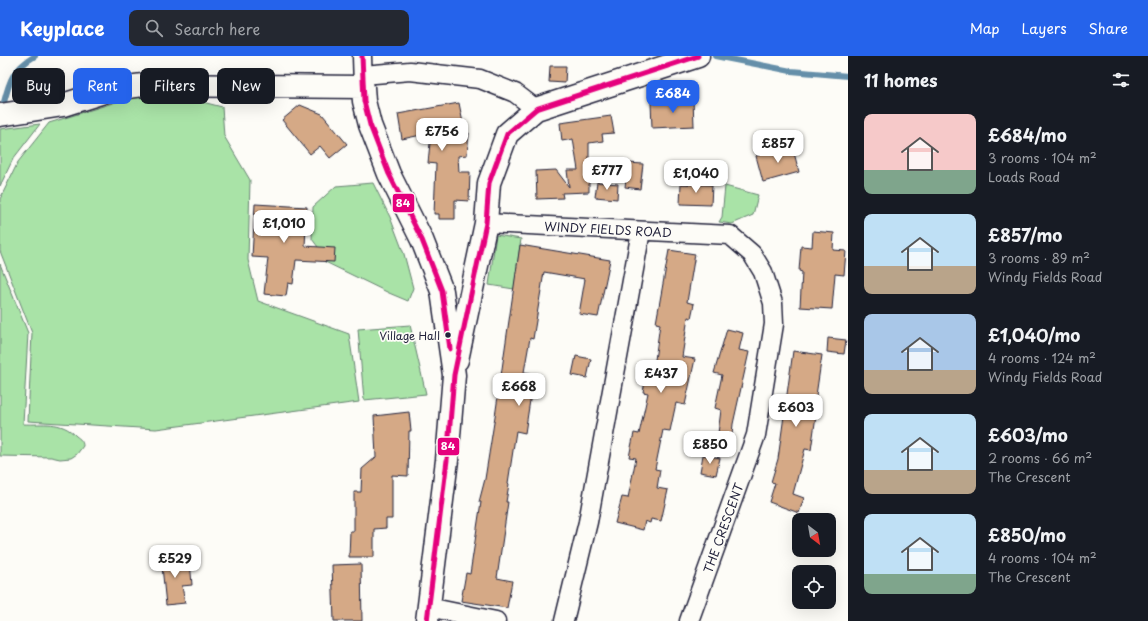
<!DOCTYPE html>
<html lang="en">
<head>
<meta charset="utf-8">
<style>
  :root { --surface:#171b24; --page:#242831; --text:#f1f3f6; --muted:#9ea1a6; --accent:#2563eb }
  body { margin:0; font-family:"Playpen Sans",sans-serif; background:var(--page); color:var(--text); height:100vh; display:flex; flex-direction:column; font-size:15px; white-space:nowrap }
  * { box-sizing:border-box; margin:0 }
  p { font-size:13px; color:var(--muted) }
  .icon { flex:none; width:22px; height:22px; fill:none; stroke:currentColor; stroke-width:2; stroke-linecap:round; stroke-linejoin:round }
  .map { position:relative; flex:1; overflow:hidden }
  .sheet { display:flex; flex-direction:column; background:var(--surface); width:300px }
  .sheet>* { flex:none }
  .hud { position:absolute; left:12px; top:12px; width:380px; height:36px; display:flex; gap:8px }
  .needle { width:26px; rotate:149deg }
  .fabs { position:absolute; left:792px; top:457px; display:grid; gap:8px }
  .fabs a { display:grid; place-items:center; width:44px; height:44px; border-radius:8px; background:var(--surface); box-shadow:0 4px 16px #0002; font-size:20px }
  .price { position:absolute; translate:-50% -34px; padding:0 9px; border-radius:8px; background:#fff; color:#222; font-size:13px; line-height:26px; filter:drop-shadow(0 1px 2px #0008) }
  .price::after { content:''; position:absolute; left:50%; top:24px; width:12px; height:9px; margin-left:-6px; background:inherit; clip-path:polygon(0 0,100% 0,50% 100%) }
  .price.on { background:var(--accent); color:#fff }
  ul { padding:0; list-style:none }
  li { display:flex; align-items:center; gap:12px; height:100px; padding:0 16px }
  li span { display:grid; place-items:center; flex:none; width:112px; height:80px; border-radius:8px; color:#555 }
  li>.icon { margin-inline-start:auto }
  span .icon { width:48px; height:48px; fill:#fffc; stroke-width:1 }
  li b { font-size:17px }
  h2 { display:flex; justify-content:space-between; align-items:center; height:48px; padding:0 16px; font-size:17px }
  .tag { padding:0 14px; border-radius:8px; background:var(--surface); box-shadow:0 4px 16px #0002; font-size:14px; line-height:36px }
  .tag.on { background:var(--accent); color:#fff }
  header { display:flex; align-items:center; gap:24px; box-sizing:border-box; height:56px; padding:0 20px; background:var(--accent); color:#fff }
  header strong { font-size:19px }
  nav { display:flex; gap:22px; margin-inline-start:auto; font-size:14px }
  .search { width:280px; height:36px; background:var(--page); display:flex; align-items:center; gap:10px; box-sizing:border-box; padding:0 14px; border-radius:8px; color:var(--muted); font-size:15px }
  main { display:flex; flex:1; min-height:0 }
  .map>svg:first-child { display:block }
</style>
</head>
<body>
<header>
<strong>Keyplace</strong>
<div class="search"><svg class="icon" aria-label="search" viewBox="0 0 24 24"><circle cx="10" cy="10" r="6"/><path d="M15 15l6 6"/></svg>Search here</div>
<nav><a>Map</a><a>Layers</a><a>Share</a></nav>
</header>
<main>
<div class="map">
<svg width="848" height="565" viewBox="0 0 848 565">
  <rect width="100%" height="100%" fill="#fdfcf7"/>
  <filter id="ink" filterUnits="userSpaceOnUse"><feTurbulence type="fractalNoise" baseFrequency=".025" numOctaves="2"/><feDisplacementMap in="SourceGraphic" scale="8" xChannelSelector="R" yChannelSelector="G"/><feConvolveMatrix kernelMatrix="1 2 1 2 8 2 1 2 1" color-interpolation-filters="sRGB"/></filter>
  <g filter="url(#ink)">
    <!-- green -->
    <path fill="#a9e3a7" stroke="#668271" d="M179,40l43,11 2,29 26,44 -2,80 10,41 91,33 10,68 -203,27 -128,-8 4,-88 -32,-82v-52l18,-37 31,-39 83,-26z
      M40,68l-27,35 -13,27v-57z
      M373,127l17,34 14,37 9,34 -5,13 -19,-8 -72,-35 1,-11 -6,-8 1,-32 23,-21z
      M725,130l33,9 -5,20 -21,9 -13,-2 3,-5z
      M496,179l25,4 -7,50 -25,-4z
      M0,208l28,69 -5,91c20,1 38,-4 53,12 4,3 7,5 7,10l-6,8 -6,4 -11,1 -9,-2 -51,-1z
      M410,269l16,69 -62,6 -6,-71z"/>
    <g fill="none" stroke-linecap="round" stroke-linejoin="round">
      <!-- stream -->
      <path stroke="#658fa9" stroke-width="6" d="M715,0l76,15 57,5
        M2,54c7,-27 8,-39 33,-54"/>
    </g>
    <!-- building -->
    <path fill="#d5a986" stroke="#22223b" d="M550,10h16l-1,17 -16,-1z
      M693,44l1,26 -42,2 -1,-25z
      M459,47l6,30h4l-2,22 -9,1 1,16h11l-1,29 -14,-1v19h-16v-5h-5l2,-50 -8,-1 3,-30 -29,6 -4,-25z
      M300,49l22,9 25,30 -17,14 -10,-12 -10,8 -28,-34z
      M611,60l3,17 -12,1 1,7 -14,2v49l-27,1 1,5 -26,1 -1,-28 20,-1 13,17 -2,-17h11l-5,-31 -11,2 -2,-18z
      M792,89l7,27 -36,10 -7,-26z
      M628,107l15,1 -3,25 -15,-2z
      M597,126l21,2 -1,15 -22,-2z
      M681,128l31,1 -1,20 -31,-1z
      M255,148l52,3 -2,39 30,2 -1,14 -38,-2 -3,24 -5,-1 -2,13 -22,-2 4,-36 -16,-1z
      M813,175l21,2 -1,17 13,1 -2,24 -9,-1 -3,35 -32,-2 2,-35 -3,-1 2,-25 11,1z
      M520,189l90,15 -12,57 -19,-3 6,-35 -41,-7 -11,67 -3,-1 -6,34 10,2 -9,59 -9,-2 -8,52 1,1 -3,18h2l-11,76 15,3 -5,27 -46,-7 5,-28 4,1 11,-72h-2l6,-23 11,-69z
      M669,194l26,4 -8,48 7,2 -3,14 -3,-1 -6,40 13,2 -10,46 -9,-2 -6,28 -7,-1 -8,39 5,1 -3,18 11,2 -7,31 -10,-2 -1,4 -5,-2 -2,9 -28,-7 7,-26 6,1 8,-40 -7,-1 5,-24 5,1 9,-41 -5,-1 5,-27 6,2 6,-43 -4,-1z
      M727,273l16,4 -4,17 10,2 -16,72 -2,20h-2l-2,7 -11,-2 5,-39 -6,-2 7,-33 -8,-2z
      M828,282l18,2 -2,14 -17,-2z
      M793,295l29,4 -8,54h3l-6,41 -6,-1 -12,45 11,4 -5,15 -30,-11 6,-19 -4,-1 7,-23z
      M576,300l15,3 -4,19 -15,-3z
      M409,356l2,19h-2l-1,45 -16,-1v44h-6v9l-12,1v28h-25l1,-26h4v-39h7l1,-23 14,-12 -2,-41z
      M703,399l17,3 -4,17 -16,-3z
      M179,499l1,7 10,-1 2,24 -10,1 3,17 -19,2 -5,-48z
      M361,508l1,57h-28l-2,-56z"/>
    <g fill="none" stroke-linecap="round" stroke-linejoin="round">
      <defs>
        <path id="minor" d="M362,0l1,31
          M363,19l47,-4 70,8 35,14 21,16
          M486,167l244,12 22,19 11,18 10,31 1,21 -18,111 -67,186
          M428,551l68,14
          M564,565l24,-99 53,-291"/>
        <path id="tertiary" d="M0,59l63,-10 50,-16 30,-4 220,2 1,14 6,24 19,49 33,66 20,51 12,84 -7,85 -20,161
          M457,304l29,-137 3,-40 18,-49 29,-25 162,-53"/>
      </defs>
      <!-- minor casing -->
      <use href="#minor" stroke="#22223b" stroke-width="21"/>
      <!-- tertiary casing -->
      <use href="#tertiary" stroke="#22223b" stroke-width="25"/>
      <!-- minor -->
      <use href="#minor" stroke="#fdfcf7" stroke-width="18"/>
      <!-- tertiary -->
      <use href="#tertiary" stroke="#fdfcf7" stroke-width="22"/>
      <defs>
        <path id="bus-1" d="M362,0l2,45 6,24 19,49 33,66 20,51 8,58
          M427,565l20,-161 7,-85 32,-152 3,-40 18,-49 29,-25 162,-53"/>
      </defs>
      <!-- bus-1 casing -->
      <use href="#bus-1" stroke="#fdfcf7" stroke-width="8"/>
      <!-- bus-1 -->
      <use href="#bus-1" stroke="#e5007d" stroke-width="5"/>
    </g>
  </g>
  <!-- markers -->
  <circle fill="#22223b" stroke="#fdfcf7" stroke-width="1.5" cx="448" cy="279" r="3.5"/>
  <g text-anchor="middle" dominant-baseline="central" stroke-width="3.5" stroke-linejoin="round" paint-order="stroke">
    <!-- bus labels -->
    <g font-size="11" fill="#22223b" stroke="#fdfcf7" text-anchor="end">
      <text x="440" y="279">Village Hall</text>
    </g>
    <!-- street labels -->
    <g font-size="12" fill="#22223b" stroke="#fdfcf7">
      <text transform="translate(608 173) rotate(3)">WINDY FIELDS ROAD</text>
      <text transform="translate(723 472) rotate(-70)">THE CRESCENT</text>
    </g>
  </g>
  <g stroke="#fdfcf7" stroke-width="1.5">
    <rect x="392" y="137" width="23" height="20" rx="4" fill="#e5007d"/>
    <rect x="437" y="381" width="23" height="19" rx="4" fill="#e5007d"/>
  </g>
  <g font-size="11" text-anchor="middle" font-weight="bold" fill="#fff">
    <text x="403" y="151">84</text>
    <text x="448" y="394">84</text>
  </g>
</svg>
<div class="fabs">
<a><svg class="needle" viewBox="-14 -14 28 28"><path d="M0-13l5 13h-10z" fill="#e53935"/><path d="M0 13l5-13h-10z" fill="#9ea1a6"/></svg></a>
<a><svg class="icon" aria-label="locate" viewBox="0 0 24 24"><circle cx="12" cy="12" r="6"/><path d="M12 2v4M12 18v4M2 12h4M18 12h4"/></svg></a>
</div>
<b class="price on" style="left:673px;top:58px">£684</b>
<b class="price" style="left:442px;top:96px">£756</b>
<b class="price" style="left:778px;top:108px">£857</b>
<b class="price" style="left:607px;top:135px">£777</b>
<b class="price" style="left:696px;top:138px">£1,040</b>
<b class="price" style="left:284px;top:188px">£1,010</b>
<b class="price" style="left:661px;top:338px">£437</b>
<b class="price" style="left:519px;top:351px">£668</b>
<b class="price" style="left:796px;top:372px">£603</b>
<b class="price" style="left:710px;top:409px">£850</b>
<b class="price" style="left:175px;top:523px">£529</b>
<div class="hud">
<a class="tag">Buy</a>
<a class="tag on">Rent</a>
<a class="tag">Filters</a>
<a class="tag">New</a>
</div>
</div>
<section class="sheet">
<h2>11 homes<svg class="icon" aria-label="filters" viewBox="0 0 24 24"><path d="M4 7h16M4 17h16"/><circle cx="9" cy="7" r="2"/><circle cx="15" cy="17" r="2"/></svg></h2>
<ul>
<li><span style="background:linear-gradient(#f6c9c9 70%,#7fa58c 0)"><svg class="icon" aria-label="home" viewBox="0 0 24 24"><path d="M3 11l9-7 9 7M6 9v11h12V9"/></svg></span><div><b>£684/mo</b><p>3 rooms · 104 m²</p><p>Loads Road</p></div></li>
<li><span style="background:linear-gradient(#bfe0f5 65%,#b9a48a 0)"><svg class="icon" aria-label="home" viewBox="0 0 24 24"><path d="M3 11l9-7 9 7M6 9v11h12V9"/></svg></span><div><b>£857/mo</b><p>3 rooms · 89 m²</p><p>Windy Fields Road</p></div></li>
<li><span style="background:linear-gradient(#a9c7e8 70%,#b9a48a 0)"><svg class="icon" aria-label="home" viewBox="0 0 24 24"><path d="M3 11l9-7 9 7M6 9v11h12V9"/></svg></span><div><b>£1,040/mo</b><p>4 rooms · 124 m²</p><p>Windy Fields Road</p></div></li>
<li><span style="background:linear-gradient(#bfe0f5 70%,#b9a48a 0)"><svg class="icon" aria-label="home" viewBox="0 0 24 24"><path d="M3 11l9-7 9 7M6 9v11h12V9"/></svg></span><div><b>£603/mo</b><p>2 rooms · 66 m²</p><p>The Crescent</p></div></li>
<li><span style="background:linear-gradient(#bfe0f5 75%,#7fa58c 0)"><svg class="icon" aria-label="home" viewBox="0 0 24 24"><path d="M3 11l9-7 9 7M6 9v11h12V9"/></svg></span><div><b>£850/mo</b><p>4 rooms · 104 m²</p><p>The Crescent</p></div></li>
</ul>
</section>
</main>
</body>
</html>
